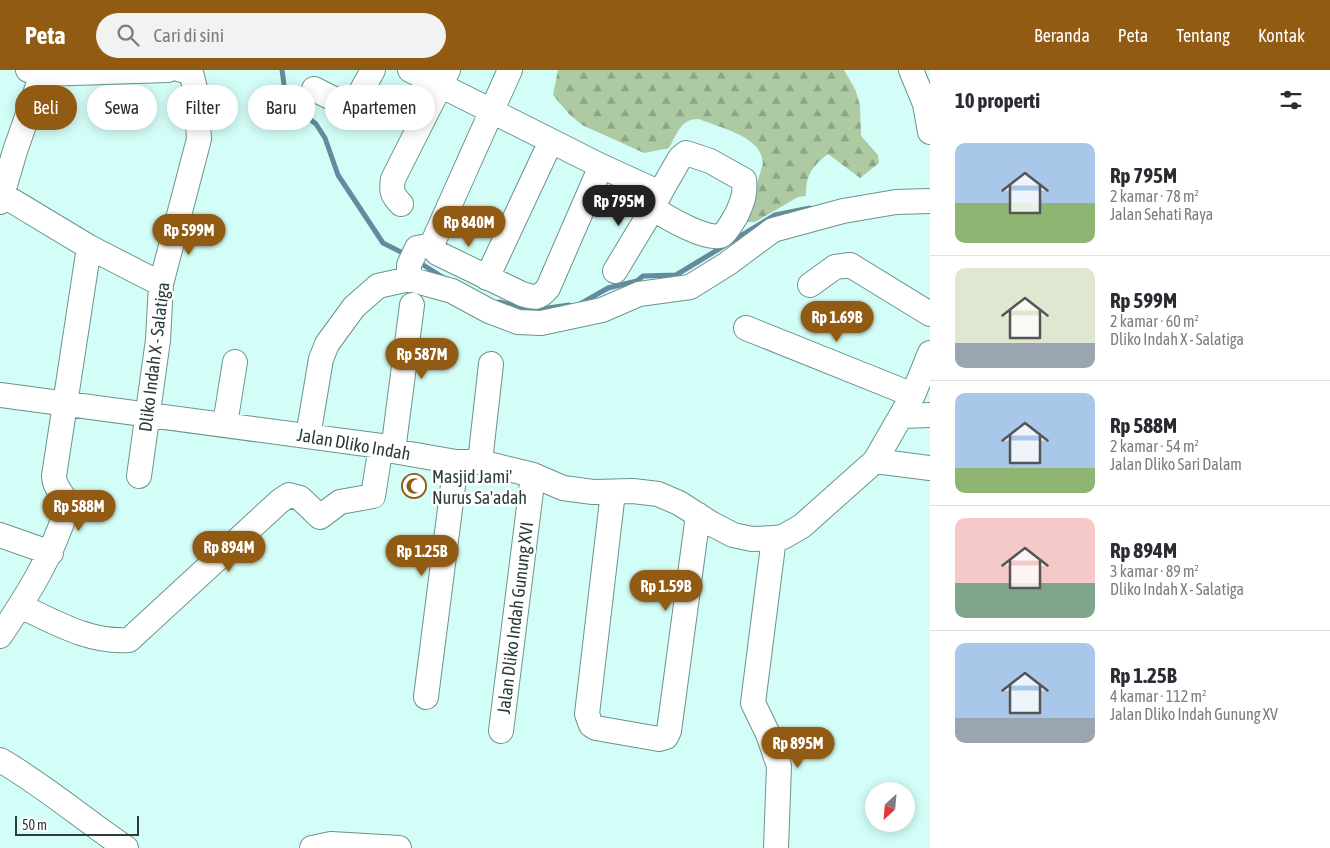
<!DOCTYPE html>
<html lang="id">
<head>
<meta charset="utf-8">
<style>
  :root { --surface:#fff; --page:#f2f2f3; --text:#2b2b33; --muted:#7c7c81; --line:#e1e1e2; --accent:#925b13 }
  body { margin:0; font-family:"Asap Condensed",sans-serif; background:var(--page); color:var(--text); height:100vh; display:flex; flex-direction:column; font-size:19px; white-space:nowrap }
  * { box-sizing:border-box; margin:0 }
  p { font-size:16px; color:var(--muted) }
  .icon { flex:none; width:28px; height:28px; fill:none; stroke:currentColor; stroke-width:2; stroke-linecap:round; stroke-linejoin:round }
  .map { position:relative; flex:1; overflow:hidden }
  .drawer { display:flex; flex-direction:column; background:var(--surface); width:400px }
  .drawer>* { flex:none }
  .hud { position:absolute; left:15px; top:15px; width:475px; height:45px; display:flex; gap:10px }
  .needle { width:32px; rotate:206deg }
  .tools { position:absolute; left:865px; top:712px; display:grid; gap:10px }
  .tools a { display:grid; place-items:center; width:50px; height:50px; border-radius:50%; background:var(--surface); box-shadow:0 2px 12px #0003; font-size:25px }
  .scale { position:absolute; left:15px; bottom:12px; width:124px; box-sizing:border-box; padding-left:5px; border:2px solid #2c3c3a; border-top:0; font-size:14px; line-height:18px; white-space:nowrap; color:#2c3c3a; -webkit-text-stroke:4px #fff; paint-order:stroke }
  .price { position:absolute; translate:-50% -42px; padding:0 11px; border-radius:18px; background:var(--accent); color:#fff; font-size:16px; line-height:32px; filter:drop-shadow(0 1px 2px #0008) }
  .price::after { content:''; position:absolute; left:50%; top:30px; width:15px; height:11px; margin-left:-8px; background:inherit; clip-path:polygon(0 0,100% 0,50% 100%) }
  .price.current { background:#222; color:#fff }
  ul { padding:0; list-style:none }
  li { display:flex; align-items:center; gap:15px; height:125px; padding:0 25px }
  li+li { border-top:1px solid var(--line) }
  li span { display:grid; place-items:center; flex:none; width:140px; height:100px; border-radius:10px; color:#555 }
  li>.icon { margin-inline-start:auto }
  span .icon { width:60px; height:60px; fill:#fffc; stroke-width:1 }
  li b { font-size:21px }
  h2 { display:flex; justify-content:space-between; align-items:center; height:60px; padding:0 25px; font-size:21px }
  .tag { padding:0 18px; border-radius:22px; background:var(--surface); box-shadow:0 2px 12px #0003; font-size:18px; line-height:45px }
  .tag.current { background:var(--accent); color:#fff }
  header { display:flex; align-items:center; gap:30px; box-sizing:border-box; height:70px; padding:0 25px; background:var(--accent); color:#fff }
  header strong { font-size:24px }
  nav { display:flex; gap:28px; margin-inline-start:auto; font-size:18px }
  .search { width:350px; height:45px; background:var(--page); display:flex; align-items:center; gap:12px; box-sizing:border-box; padding:0 18px; border-radius:28px; color:var(--muted); font-size:19px }
  main { display:flex; flex:1; min-height:0 }
  .map>svg:first-child { display:block }
</style>
</head>
<body>
<header>
<strong>Peta</strong>
<div class="search"><svg class="icon" aria-label="search" viewBox="0 0 24 24"><circle cx="10" cy="10" r="6"/><path d="M15 15l6 6"/></svg>Cari di sini</div>
<nav><a>Beranda</a><a>Peta</a><a>Tentang</a><a>Kontak</a></nav>
</header>
<main>
<div class="map">
<svg width="930" height="778" viewBox="0 0 930 778">
  <defs>
    <pattern id="forest-firs" width="22" height="20" patternUnits="userSpaceOnUse" patternTransform="scale(1.25)"><rect width="22" height="20" fill="#adcaa3"/><path d="M5 1l3.5 6h-7zM16 11l3.5 6h-7z" fill="#8da586"/></pattern>
  </defs>
  <rect width="100%" height="100%" fill="#d3fdf7"/>
  <!-- forest -->
  <path fill="url(#forest-firs)" d="M558,0h286l11,19 5,16 1,31 17,19 1,8 -19,15 -32,-24c-16,12 -23,22 -22,42l-8,1 -43,25h-9l17,-59c-1,-27 -43,-35 -64,-44 -18,-1 -22,15 -30,29l-25,5 -62,-28 -13,-11 -16,-19z"/>
  <g fill="none" stroke-linecap="round" stroke-linejoin="round">
    <!-- stream -->
    <path stroke="#638a9d" stroke-width="5" d="M282,0l3,22 12,17 19,15 9,14 13,37 45,68 24,12
      M417,191l27,17
      M499,232l36,8 34,-5
      M580,234l28,-16 29,-7 6,-5 33,-1 99,-60 35,-7"/>
    <defs>
      <path id="minor" d="M28,0l14,4 126,-4
        M410,0l191,96 59,27 20,-35 6,-5 24,8 34,19c2,14 -2,23 -8,36 -4,6 -8,15 -14,19 -12,8 -58,-19 -69,-27l7,-15
        M510,0l-76,170 -1,5 4,8 85,41c13,4 17,5 26,-6l53,-122
        M911,0l14,34 5,28
        M314,19l38,19 21,-38
        M1,124l88,53 72,37
        M0,132l15,-51 27,-77
        M401,134c-9,-9 -10,-13 -8,-25l55,-109
        M615,201l38,-63
        M487,208l64,-137
        M409,209v-14l8,-17 16,-3
        M810,215l25,-18 15,-2 80,49
        M746,258l167,67
        M0,325l381,51 12,5 63,11h24l53,13 30,13 30,4 40,-1 25,3 21,9 33,21 21,11 19,4 22,-1 9,-1 19,-11 73,-65 38,-66 17,-42
        M901,346l29,-1
        M225,354l10,-62
        M308,366l13,-77 6,-15 27,-37 24,-21 31,-7 43,12 37,20 29,11 23,1 61,-13 37,-16 51,-7 37,-23 46,-34 70,-19 53,-9 34,-1
        M393,381l19,-146
        M875,391l55,7
        M480,392l11,-98
        M139,406l19,-136 3,-56 38,-145 -3,-46 -4,-17 -5,-5 -6,-1
        M613,422l-26,222 4,11 5,3 63,11 7,-2 3,-6 29,-216
        M0,465l51,18
        M774,468l-21,165 15,31 11,32 -3,82
        M20,536c35,16 69,37 109,34l151,-139 9,-6 11,3 20,19 20,-15 33,-6 8,-50
        M0,566c29,-43 51,-78 67,-128 0,-13 -13,-18 -13,-32l35,-229
        M426,627l30,-235
        M501,661l32,-256
        M0,690c45,26 83,59 126,88
        M312,778l19,-4 68,4"/>
    </defs>
    <!-- minor casing -->
    <use href="#minor" stroke="#6c938e" stroke-width="26"/>
    <!-- minor -->
    <use href="#minor" stroke="#fff" stroke-width="24"/>
  </g>
  <!-- icons -->
  <defs>
    <symbol id="mosque-ring" viewBox="-11 -11 22 22"><circle r="9.5" fill="#fff" stroke="#925b13" stroke-width="1.5"/><path d="M3.5-4.9A6 6 0 1 0 3.5 4.9A5 5 0 1 1 3.5-4.9Z" fill="#925b13"/></symbol>
  </defs>
  <g fill-rule="evenodd">
    <use href="#mosque-ring" x="400" y="402" width="28" height="28"/>
  </g>
  <g text-anchor="middle" dominant-baseline="central" stroke-width="5" stroke-linejoin="round" paint-order="stroke">
    <!-- street labels -->
    <g font-size="18" fill="#2c3c3a" stroke="#fff">
      <text transform="translate(154 287) rotate(-83)">Dliko Indah X - Salatiga</text>
      <text transform="translate(354 374) rotate(10)">Jalan Dliko Indah</text>
      <text transform="translate(515 548) rotate(-83)">Jalan Dliko Indah Gunung XVI</text>
    </g>
    <!-- poi labels -->
    <g font-size="18" fill="#2c3c3a" stroke="#fff" text-anchor="start">
      <text x="432" y="406">Masjid Jami'<tspan x="432" dy="21">Nurus Sa'adah</tspan></text>
    </g>
  </g>
</svg>
<div class="tools">
<a><svg class="needle" viewBox="-14 -14 28 28"><path d="M0-13l5 13h-10z" fill="#e53935"/><path d="M0 13l5-13h-10z" fill="#7c7c81"/></svg></a>
</div>
<div class="scale">50 m</div>
<b class="price current" style="left:619px;top:157px">Rp 795M</b>
<b class="price" style="left:469px;top:178px">Rp 840M</b>
<b class="price" style="left:189px;top:186px">Rp 599M</b>
<b class="price" style="left:837px;top:273px">Rp 1.69B</b>
<b class="price" style="left:422px;top:310px">Rp 587M</b>
<b class="price" style="left:79px;top:462px">Rp 588M</b>
<b class="price" style="left:229px;top:503px">Rp 894M</b>
<b class="price" style="left:422px;top:507px">Rp 1.25B</b>
<b class="price" style="left:666px;top:542px">Rp 1.59B</b>
<b class="price" style="left:798px;top:699px">Rp 895M</b>
<div class="hud">
<a class="tag current">Beli</a>
<a class="tag">Sewa</a>
<a class="tag">Filter</a>
<a class="tag">Baru</a>
<a class="tag">Apartemen</a>
</div>
</div>
<section class="drawer">
<h2>10 properti<svg class="icon" aria-label="filters" viewBox="0 0 24 24"><path d="M4 7h16M4 17h16"/><circle cx="9" cy="7" r="2"/><circle cx="15" cy="17" r="2"/></svg></h2>
<ul>
<li><span style="background:linear-gradient(#a9c7e8 60%,#8fb573 0)"><svg class="icon" aria-label="home" viewBox="0 0 24 24"><path d="M3 11l9-7 9 7M6 9v11h12V9"/></svg></span><div><b>Rp 795M</b><p>2 kamar · 78 m²</p><p>Jalan Sehati Raya</p></div></li>
<li><span style="background:linear-gradient(#dfe7d0 75%,#9aa5b1 0)"><svg class="icon" aria-label="home" viewBox="0 0 24 24"><path d="M3 11l9-7 9 7M6 9v11h12V9"/></svg></span><div><b>Rp 599M</b><p>2 kamar · 60 m²</p><p>Dliko Indah X - Salatiga</p></div></li>
<li><span style="background:linear-gradient(#a9c7e8 75%,#8fb573 0)"><svg class="icon" aria-label="home" viewBox="0 0 24 24"><path d="M3 11l9-7 9 7M6 9v11h12V9"/></svg></span><div><b>Rp 588M</b><p>2 kamar · 54 m²</p><p>Jalan Dliko Sari Dalam</p></div></li>
<li><span style="background:linear-gradient(#f6c9c9 65%,#7fa58c 0)"><svg class="icon" aria-label="home" viewBox="0 0 24 24"><path d="M3 11l9-7 9 7M6 9v11h12V9"/></svg></span><div><b>Rp 894M</b><p>3 kamar · 89 m²</p><p>Dliko Indah X - Salatiga</p></div></li>
<li><span style="background:linear-gradient(#a9c7e8 75%,#9aa5b1 0)"><svg class="icon" aria-label="home" viewBox="0 0 24 24"><path d="M3 11l9-7 9 7M6 9v11h12V9"/></svg></span><div><b>Rp 1.25B</b><p>4 kamar · 112 m²</p><p>Jalan Dliko Indah Gunung XV</p></div></li>
</ul>
</section>
</main>
</body>
</html>
